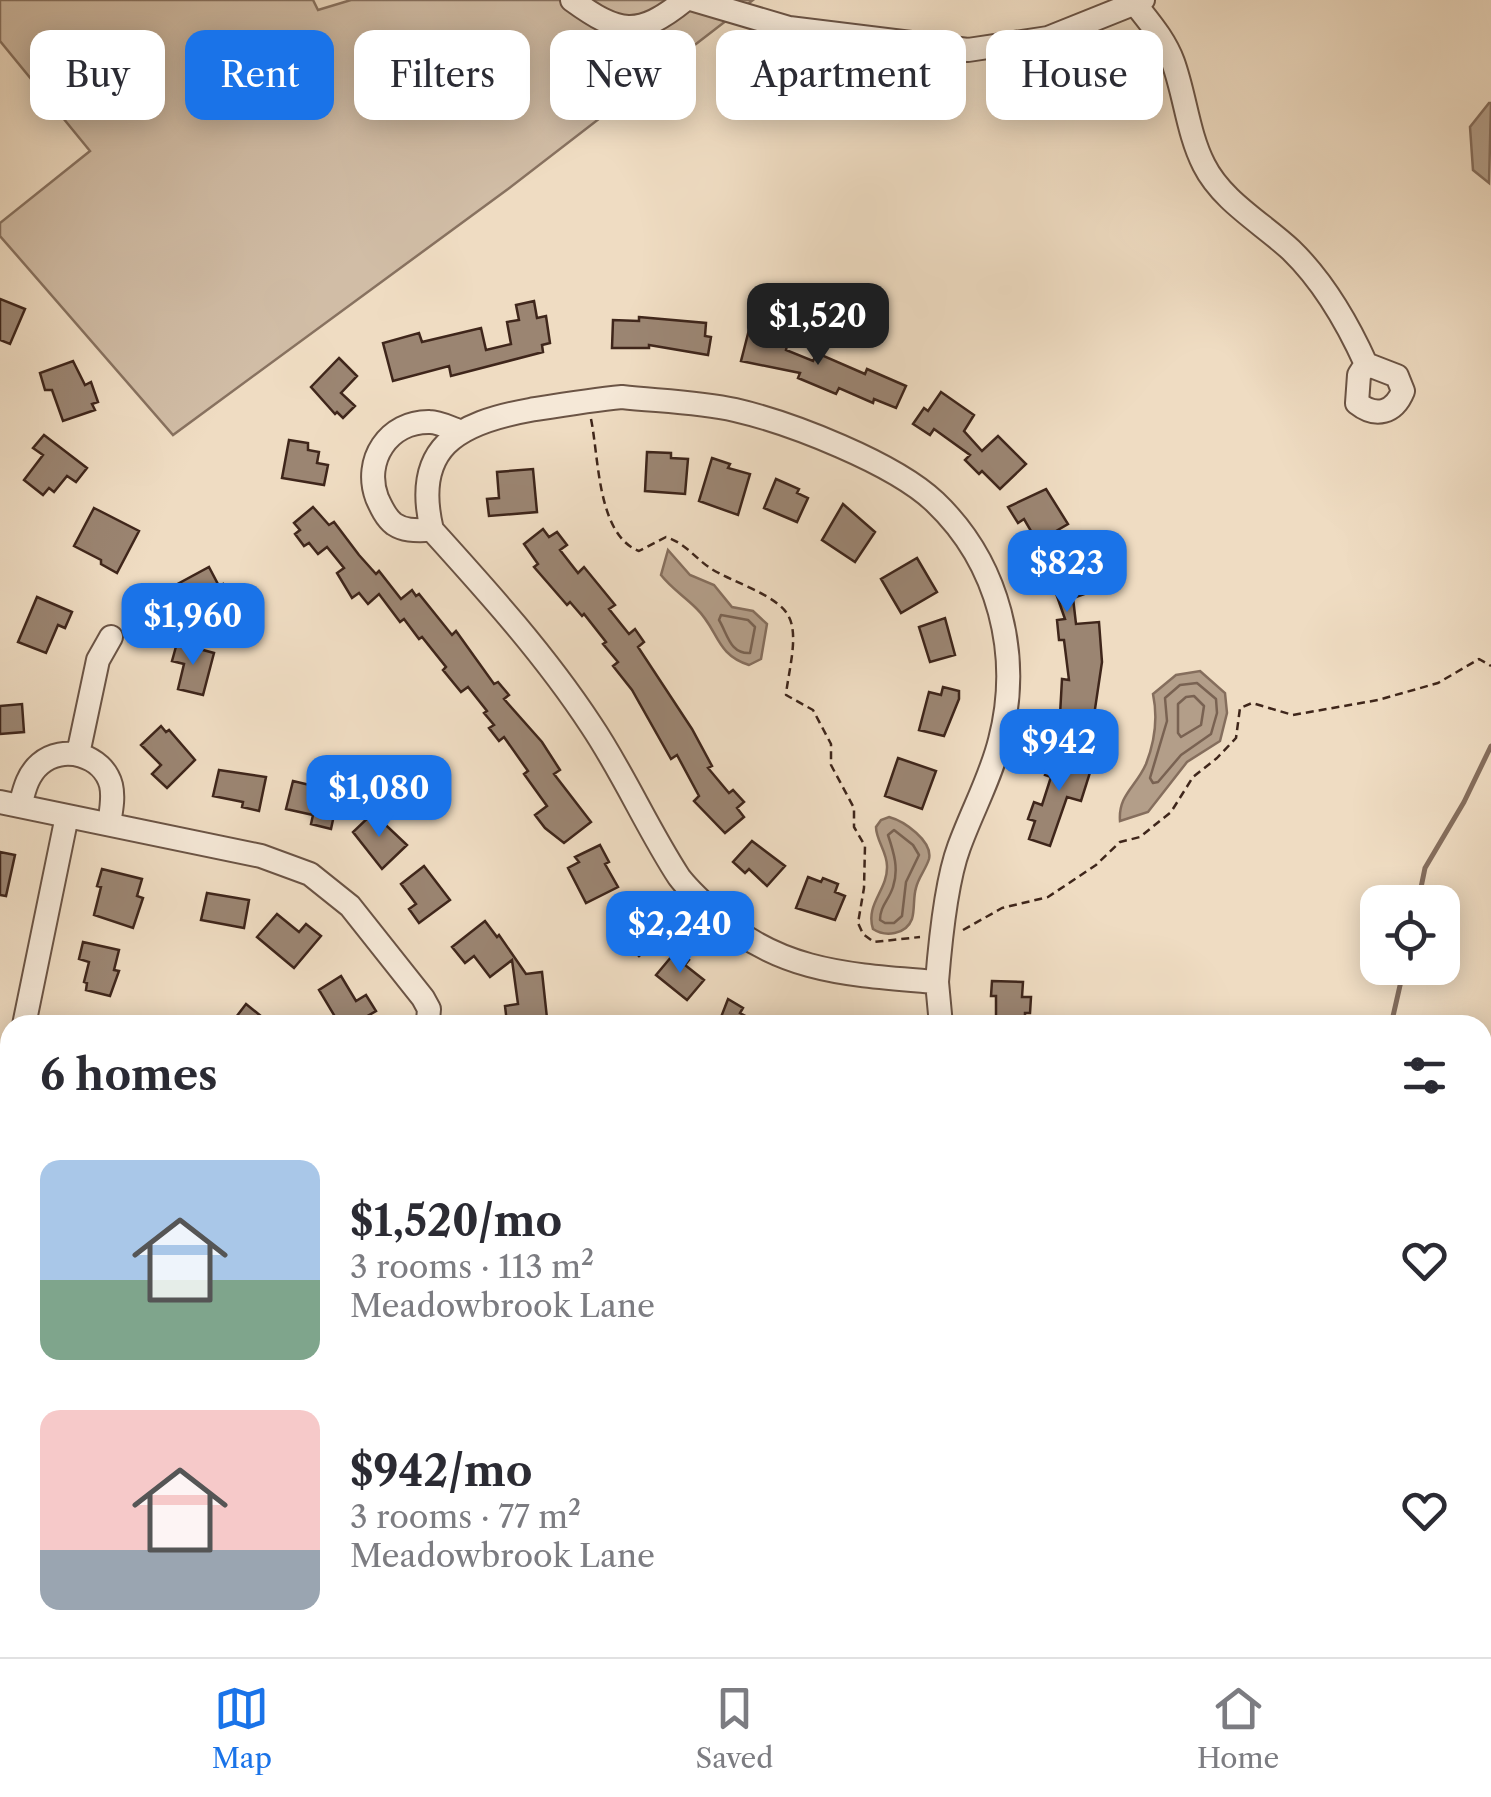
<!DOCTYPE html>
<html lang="en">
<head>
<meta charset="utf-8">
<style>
  :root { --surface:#fff; --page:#f7f7f7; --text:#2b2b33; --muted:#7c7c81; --line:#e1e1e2; --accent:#1a73e8 }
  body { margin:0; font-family:"Libre Caslon Text",serif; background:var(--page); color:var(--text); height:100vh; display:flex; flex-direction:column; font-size:38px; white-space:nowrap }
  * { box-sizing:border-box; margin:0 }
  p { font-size:32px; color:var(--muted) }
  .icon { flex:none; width:55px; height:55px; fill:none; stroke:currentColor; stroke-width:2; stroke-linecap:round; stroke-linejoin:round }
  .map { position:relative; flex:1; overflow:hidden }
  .side { position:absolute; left:0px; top:1015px; width:1492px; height:642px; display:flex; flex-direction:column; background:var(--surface); border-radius:30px 30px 0 0; box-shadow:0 5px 25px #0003 }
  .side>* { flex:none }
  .banner { position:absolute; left:30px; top:30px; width:1432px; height:90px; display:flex; gap:20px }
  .controls { position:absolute; left:1360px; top:885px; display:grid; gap:20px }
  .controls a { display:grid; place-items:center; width:100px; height:100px; border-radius:20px; background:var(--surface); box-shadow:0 5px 25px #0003; font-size:50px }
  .price { position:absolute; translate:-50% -85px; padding:0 22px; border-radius:20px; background:var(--accent); color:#fff; font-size:32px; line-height:65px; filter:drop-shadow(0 2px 5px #0008) }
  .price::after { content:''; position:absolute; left:50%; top:60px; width:30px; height:22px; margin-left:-15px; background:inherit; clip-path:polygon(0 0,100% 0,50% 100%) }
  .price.selected { background:#222; color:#fff }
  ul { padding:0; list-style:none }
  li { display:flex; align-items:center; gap:30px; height:250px; padding:0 40px }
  li span { display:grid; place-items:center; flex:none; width:280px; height:200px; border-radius:20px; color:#555 }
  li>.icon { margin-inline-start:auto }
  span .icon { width:120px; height:120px; fill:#fffc; stroke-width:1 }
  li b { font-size:42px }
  h2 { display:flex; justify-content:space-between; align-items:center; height:120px; padding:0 40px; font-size:42px }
  .pill { padding:0 35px; border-radius:20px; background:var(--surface); box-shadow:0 5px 25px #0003; font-size:35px; line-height:90px }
  .pill.selected { background:var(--accent); color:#fff }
  .dock { display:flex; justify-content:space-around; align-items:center; height:140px; border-top:2px solid var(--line); background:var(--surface); font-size:28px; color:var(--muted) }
  .dock a { display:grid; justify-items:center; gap:5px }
  .dock .selected { color:var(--accent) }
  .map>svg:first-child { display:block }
</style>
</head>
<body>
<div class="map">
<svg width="1491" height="1657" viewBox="0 0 1491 1657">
  <rect width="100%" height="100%" fill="#efdcc2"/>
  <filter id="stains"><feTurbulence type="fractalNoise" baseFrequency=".002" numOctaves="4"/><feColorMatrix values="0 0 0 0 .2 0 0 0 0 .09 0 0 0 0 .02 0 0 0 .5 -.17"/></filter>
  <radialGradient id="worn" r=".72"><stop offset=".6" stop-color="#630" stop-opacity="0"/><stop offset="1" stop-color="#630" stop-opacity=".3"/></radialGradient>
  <!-- green -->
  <path fill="#d1bda6" stroke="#887260" stroke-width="2.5" d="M0,0h313l5,10 33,-10h402l-245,189 -335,246 -173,-199v-13l90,-72 -90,-110z"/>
  <!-- water -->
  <path fill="#b39e89" stroke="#856e5d" stroke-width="2.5" d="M1489,103h2l-2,80 -16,-13 -3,-43z
    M668,550l22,25 24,10 18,22 21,4 14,13 -6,35 -12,6c-34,-11 -30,-35 -53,-57 -12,-12 -25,-20 -35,-33z
    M1200,671l25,22 2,20 -7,28 -33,21 -39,50 -28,9c-2,-26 16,-34 26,-57 9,-23 12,-46 7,-70l23,-19z
    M889,817c15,4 44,24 40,42 -3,10 -11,19 -13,29 -3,9 -1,21 -4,31 -6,16 -27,18 -39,10 -8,-25 15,-39 14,-63 0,-14 -11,-26 -11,-39l5,-7z
    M0,1322l10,3v61l-10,11z"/>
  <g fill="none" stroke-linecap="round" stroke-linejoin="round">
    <!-- shore -->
    <path stroke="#796252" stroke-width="2.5" d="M721,615l27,5 7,7 -5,26c-20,1 -22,-18 -31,-33z
      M1197,683l19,16 1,14 -6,21 -30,21 -23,27 -5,1 -3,-5 17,-57 -2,-23 15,-13z
      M1194,696l10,10 -3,19 -20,12 -3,-4v-29l8,-7z
      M894,830l19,15 6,10 -13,27 -4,34 -8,7h-9l-5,-3c0,-14 9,-20 13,-33 6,-18 1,-34 -5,-52z"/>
    <!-- stream -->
    <path stroke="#856e5d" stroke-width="5" d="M1418,902l7,-34 39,-66 27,-56
      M1391,1025l13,-57
      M1482,1253l9,4"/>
  </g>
  <!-- building -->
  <path fill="#9b8572" stroke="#3f261b" stroke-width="2.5" d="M0,299l25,10 -15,35 -10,-4z
    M534,301l3,17 9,-2 4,27 -8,2 1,7 -92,24 -2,-10 -56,15 -10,-38 36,-10 3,9 59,-14 5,22 25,-6 -4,-22 12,-2 -3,-15z
    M639,317l67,6 -1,13 6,1 -3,18 -59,-10v3h-37l1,-28 26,1z
    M751,322l39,10 -4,18 27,11 4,-8 48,21 2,-5 39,17 -10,22 -22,-9 -1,4 -34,-15 -3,6 -38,-16 2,-5 -59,-12z
    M339,358l18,18 -16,17 14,13 -12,12 -6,-6 -2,2 -24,-27z
    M73,361l12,24 6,-3 7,20 -6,2 3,6 -32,11 -11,-31h-7l-5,-17z
    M941,392l33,23 -10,16 18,20 16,-15 28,28 -26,25 -18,-18 -3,3 -14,-14 5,-5 -36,-26 -4,6 -17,-11 11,-16 4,3z
    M44,435l43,33 -11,14 -9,-6 -13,16 -5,-4 -6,7 -19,-15 19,-25 -10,-7z
    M289,440l19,3v7l11,2 -2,11 11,2 -4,20 -42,-7z
    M647,452l24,1v5l17,1 -3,35 -40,-3z
    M712,458l18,6 -2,4 22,6 -12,41 -39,-14z
    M533,469l4,43 -48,4 -2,-17 12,-1 -2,-26z
    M776,479l23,10 -2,4 11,5 -11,24 -33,-14z
    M1046,489l22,35 -17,10 9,27 20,-7 13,37 -20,7 3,26 23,-2 3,40 -11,74 -32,-3 3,-54 7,1 -5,-40h-5l-2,-20 8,-1 -14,-40 -5,2 -8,-23 7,-3 -21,-36 -6,4 -10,-16z
    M843,504l32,28 -20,30 -33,-22z
    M313,507l16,18 5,-3 25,33 17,19 3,-3 22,28 11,-9 4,6 3,-2 33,41 4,-4 38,53 4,-2 11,13 -5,4 38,43 18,28 -6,4 37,48 -27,21 -19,-15 -10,-13 12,-9 -23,-32 4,-3 -24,-34 -5,4 -10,-13 5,-3 -10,-12 3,-2 -19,-24 -7,5 -18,-22 3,-3 -24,-30 -3,2 -15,-20 -4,3 -21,-28 -11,10 -9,-11 -7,5 -15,-25 7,-5 -17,-21 -9,7 -9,-11 -5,3 -9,-12 5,-4 -6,-7z
    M94,508l45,23 -22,42 -16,-9v-4l-27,-14z
    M543,529l6,8 8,-5 10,13 -7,5 18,23 6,-6 31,38 -6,4 20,25 6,-5 9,13 -6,5 54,82 20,37 -4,2 21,25 4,-3 11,12 -7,6 7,9 -19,16 -31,-32 5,-5 -22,-41 -6,4 -39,-69 -19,-24 5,-4 -15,-18 3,-2 -22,-28 -2,2 -12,-14 -3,3 -33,-38 4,-3 -14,-20z
    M917,558l20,34 -36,21 -20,-34z
    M209,567l10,19 4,-2 10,27 -35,18 -13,-26 -4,2 -9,-18z
    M37,597l35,15 -7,16 -7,-3 -12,28 -28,-11z
    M945,618l10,37 -25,7 -11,-35z
    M177,643l37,10 -11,42 -25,-6 6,-25 -12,-3z
    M943,687l16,4v8l-15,37 -25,-6 10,-38 12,3z
    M22,704l2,28 -24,2v-28z
    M161,726l5,6 3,-2 26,30 -28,28 -15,-14 9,-9 -20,-20z
    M1053,750l40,13 -12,38 -14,-4 -17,49 -21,-7 6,-18 -7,-2 6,-17 8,3 9,-28 -6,-2z
    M898,758l38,13 -14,38 -37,-13z
    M219,770l47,7 -7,34 -17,-4 1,-5 -30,-6z
    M293,781l46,11 -8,37 -20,-5 2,-9 -27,-6z
    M373,813l34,32 -25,24 -29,-37z
    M752,841l33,25 -18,20 -18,-17 -4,4 -12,-11z
    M600,845l9,17 -4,2 13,23 -32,16 -18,-35 11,-6 -4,-5z
    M0,852l15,3 -9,41 -6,-1z
    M424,866l26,34 -31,23 -10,-14 7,-5 -15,-20z
    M102,869l40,10 -5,17 6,2 -10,30 -39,-13 7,-28 -4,-1z
    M808,877l13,5 2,-4 15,6 -3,8 10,4 -10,24 -39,-12z
    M207,893l42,7 -5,28 -43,-8z
    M634,904l16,19 -4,3 12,14 -19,16 -29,-30z
    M277,914l22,18 7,-8 15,12 -27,32 -37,-31z
    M485,921l12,16 2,-2 27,39 16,-2 5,46 -40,5 -2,-17 13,-2 -6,-44 -22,17 -16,-21 -9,7 -13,-16z
    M83,942l36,8 -5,20 5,1 -9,25 -24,-6 1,-7 -3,-1 5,-20 -10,-3z
    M677,950l12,10 -4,5 19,15 -17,20 -31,-25z
    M341,976l15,25 10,-6 10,16 -24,14h-12l-21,-35z
    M992,981l31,1 -1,15h9l-1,16h-5v9l-29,-1v-25h-5z
    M728,999l15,9 -3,5 22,12h-44z
    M246,1004l26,21h-42z"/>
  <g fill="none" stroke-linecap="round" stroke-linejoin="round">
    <defs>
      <path id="minor" d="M572,0c47,34 66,38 113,0
        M694,0l95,28 179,22 80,-12 95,-38
        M1136,5c14,18 29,35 37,57 12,33 15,72 31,103 18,36 58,58 87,85 33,32 56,72 75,114l31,12 6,15c-9,22 -27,27 -46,12l2,-28 7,-11
        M622,397c37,4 77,5 113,13 56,13 159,53 200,92 64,61 87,153 65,238 -9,37 -28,71 -41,107 -13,35 -19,97 -22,135 -86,-7 -160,-9 -226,-72 -11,-10 -23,-21 -32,-33 -32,-49 -55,-103 -88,-152 -46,-70 -102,-132 -159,-195 -20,-82 25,-107 98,-120 31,-5 61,-10 92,-13z
        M432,530c-13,0 -26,2 -38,-6 -8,-6 -13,-17 -17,-26 -14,-37 11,-77 53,-76 9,0 20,6 29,9
        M78,754l20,-94 13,-23
        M0,802l261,54 49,18 40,32 73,92 6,11 -1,12 -4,4
        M20,806c4,-15 7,-31 20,-42 23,-20 63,-9 71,21 3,13 0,26 -2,39
        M937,982l4,43
        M24,1025l43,-209
        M0,1140l10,-49
        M0,1257l10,3
        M378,1648l2,9
        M603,1648l3,9
        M1365,1648l7,9"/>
      <path id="major" d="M1482,1410l9,-1
        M1037,1657l12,-9"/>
    </defs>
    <!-- minor casing -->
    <use href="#minor" stroke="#6b5445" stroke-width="26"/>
    <!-- major casing -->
    <use href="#major" stroke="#3f261b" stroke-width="31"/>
    <!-- path -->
    <path stroke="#3f261b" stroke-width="2.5" stroke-dasharray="8 5" stroke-linecap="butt" d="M591,419c8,38 6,116 48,132l27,-14c19,6 28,20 44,31 21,14 69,27 79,49 10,20 -1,56 -3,78l27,15 18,34v21l23,43v19l11,19 -1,42 -6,35 5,11 11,8 46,-5
      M963,930l39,-22 46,-11 48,-32 24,-23 20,-5 31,-25 22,-35 24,-19 19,-20 4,-30 12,-5 41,12 85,-15 60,-17 41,-24 12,7
      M1482,1383l9,-2
      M216,1648l3,9
      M260,1648l3,9
      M92,1657l4,-9
      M142,1657l1,-9
      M310,1657l32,-9
      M998,1657l12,-9"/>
    <!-- minor -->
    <use href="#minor" stroke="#f5e8d7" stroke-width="22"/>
    <!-- major -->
    <use href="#major" stroke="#efdcc2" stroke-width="28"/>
  </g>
  <rect width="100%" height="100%" filter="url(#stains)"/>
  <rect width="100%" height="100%" fill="url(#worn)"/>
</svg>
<div class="controls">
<a><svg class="icon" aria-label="locate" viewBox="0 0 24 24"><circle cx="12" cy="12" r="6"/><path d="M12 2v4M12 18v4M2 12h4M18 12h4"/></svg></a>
</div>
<b class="price selected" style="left:818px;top:368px">$1,520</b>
<b class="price" style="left:1067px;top:615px">$823</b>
<b class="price" style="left:193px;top:668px">$1,960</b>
<b class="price" style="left:1059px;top:794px">$942</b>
<b class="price" style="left:379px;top:840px">$1,080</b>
<b class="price" style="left:680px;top:976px">$2,240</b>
<div class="banner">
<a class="pill">Buy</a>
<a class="pill selected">Rent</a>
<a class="pill">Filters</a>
<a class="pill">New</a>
<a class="pill">Apartment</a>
<a class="pill">House</a>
</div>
<section class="side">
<h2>6 homes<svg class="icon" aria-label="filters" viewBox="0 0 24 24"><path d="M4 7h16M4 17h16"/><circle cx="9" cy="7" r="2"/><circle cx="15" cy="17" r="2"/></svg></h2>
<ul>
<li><span style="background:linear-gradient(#a9c7e8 60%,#7fa58c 0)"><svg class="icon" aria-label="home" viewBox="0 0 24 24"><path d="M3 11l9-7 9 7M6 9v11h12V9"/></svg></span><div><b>$1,520/mo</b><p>3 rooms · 113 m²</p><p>Meadowbrook Lane</p></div><svg class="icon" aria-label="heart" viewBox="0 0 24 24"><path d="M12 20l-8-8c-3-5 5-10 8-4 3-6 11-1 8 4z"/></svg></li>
<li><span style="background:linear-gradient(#f6c9c9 70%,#9aa5b1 0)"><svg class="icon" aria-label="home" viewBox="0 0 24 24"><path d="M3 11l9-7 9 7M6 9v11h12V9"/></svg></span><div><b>$942/mo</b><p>3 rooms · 77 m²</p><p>Meadowbrook Lane</p></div><svg class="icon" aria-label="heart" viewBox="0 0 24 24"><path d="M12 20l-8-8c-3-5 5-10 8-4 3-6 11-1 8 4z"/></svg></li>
</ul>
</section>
</div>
<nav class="dock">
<a class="selected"><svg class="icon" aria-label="map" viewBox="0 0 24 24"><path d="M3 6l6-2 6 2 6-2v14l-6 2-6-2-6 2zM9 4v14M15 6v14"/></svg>Map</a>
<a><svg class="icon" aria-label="saved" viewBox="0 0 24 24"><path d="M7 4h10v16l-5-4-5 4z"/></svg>Saved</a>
<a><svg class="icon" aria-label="home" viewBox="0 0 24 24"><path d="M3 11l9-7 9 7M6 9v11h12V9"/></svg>Home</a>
</nav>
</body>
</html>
